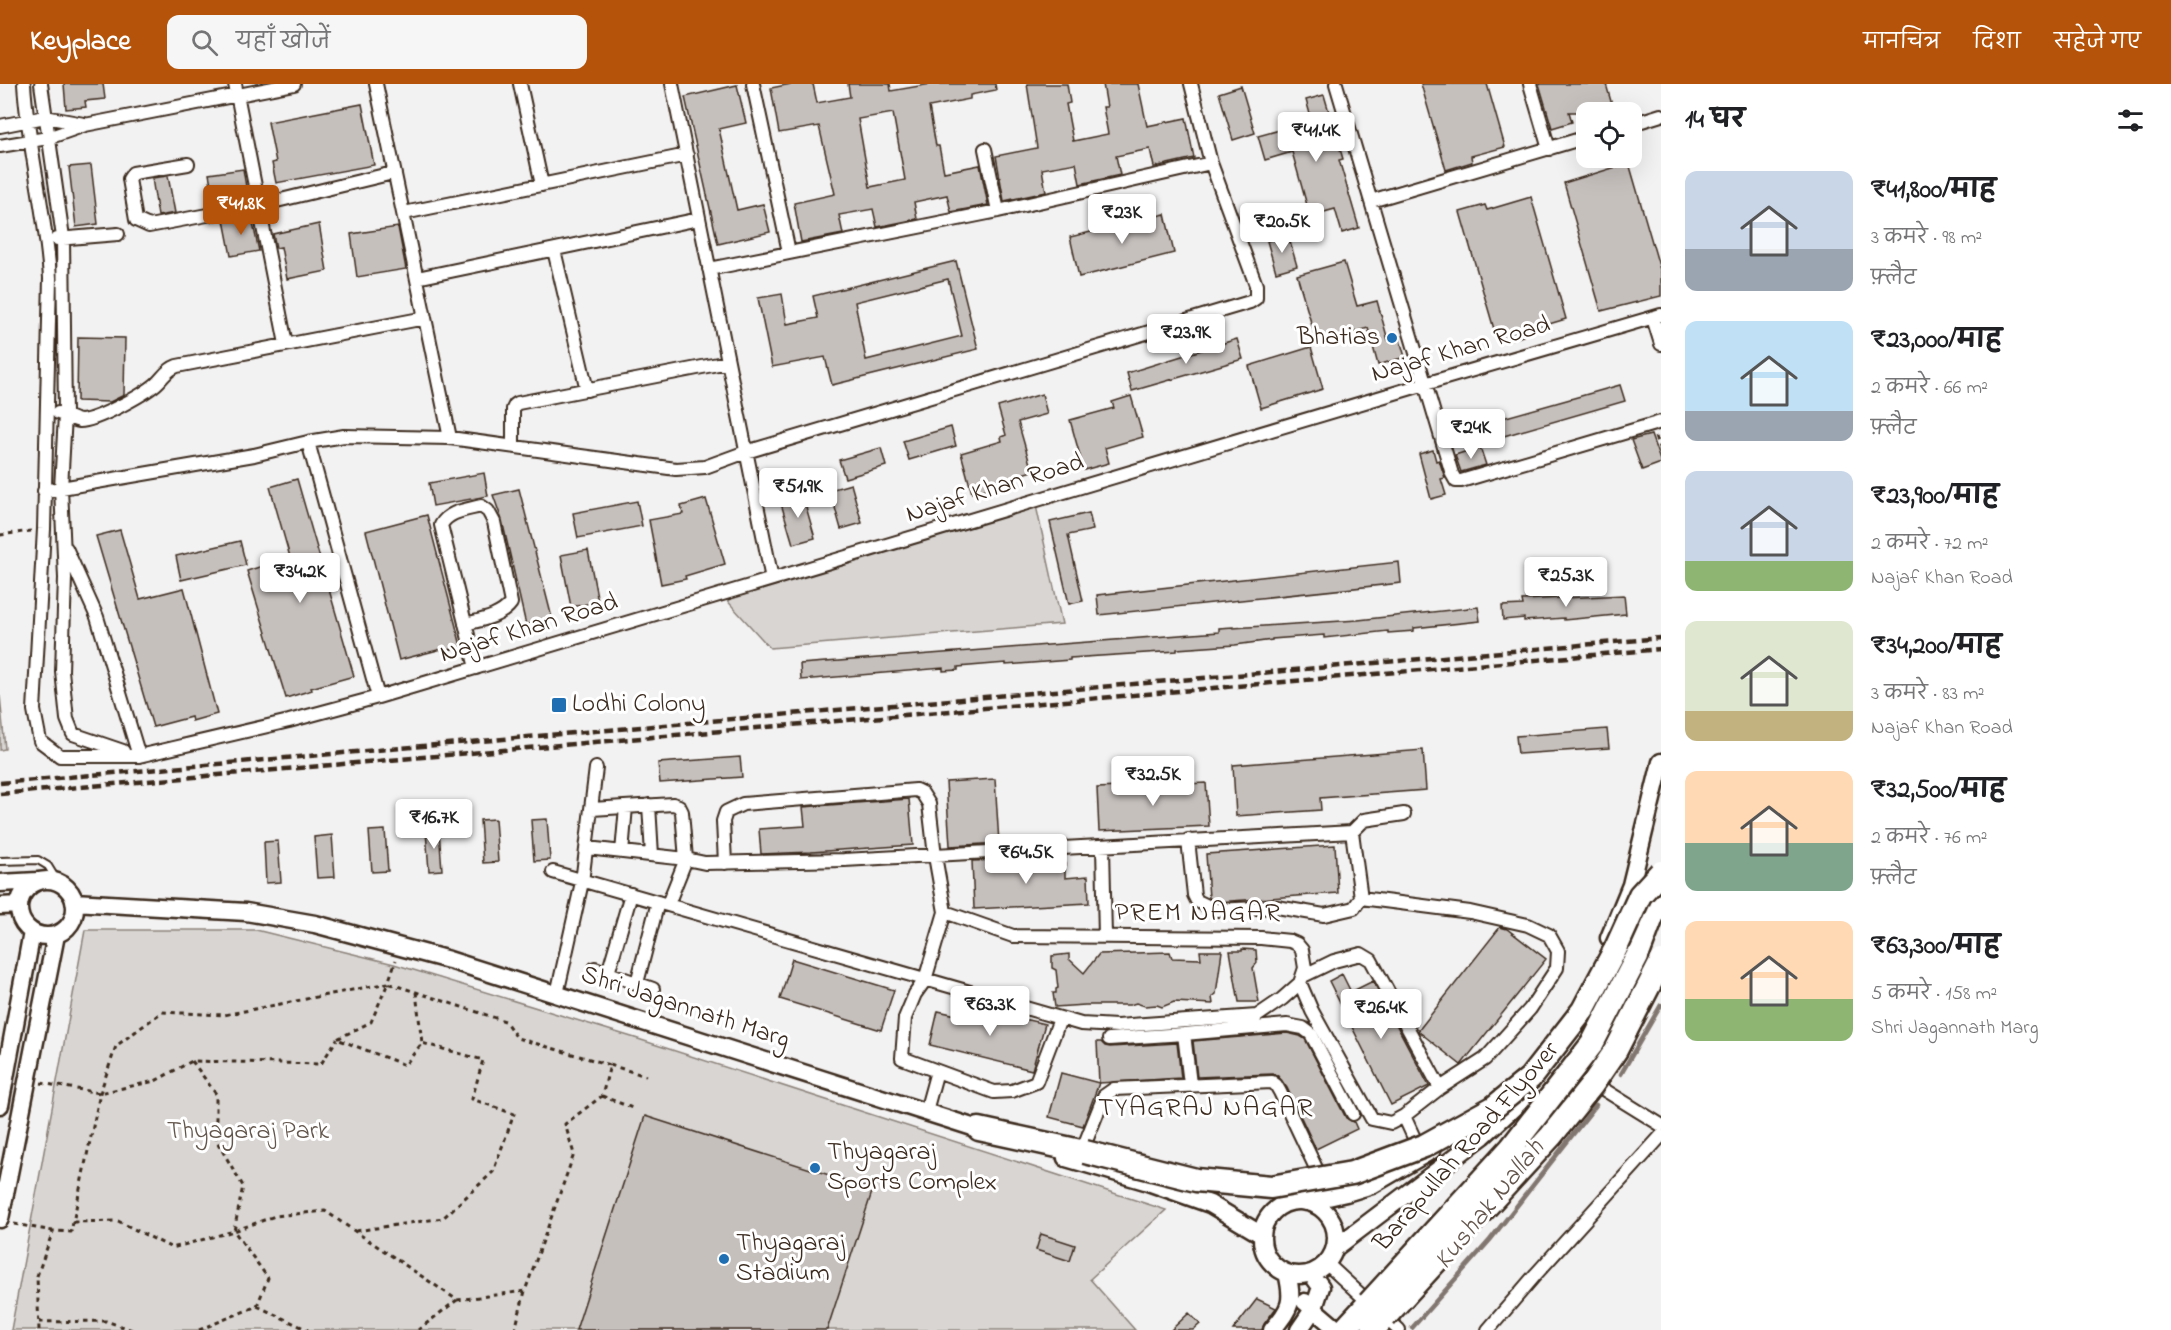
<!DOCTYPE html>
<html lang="hi">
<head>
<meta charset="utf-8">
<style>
  :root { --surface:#fff; --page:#f6f6f6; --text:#202124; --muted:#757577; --accent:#b45309 }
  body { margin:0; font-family:"Indie Flower","Playpen Sans Deva",sans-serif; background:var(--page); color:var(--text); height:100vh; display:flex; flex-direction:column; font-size:22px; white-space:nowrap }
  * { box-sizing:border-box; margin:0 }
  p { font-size:20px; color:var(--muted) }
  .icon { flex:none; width:33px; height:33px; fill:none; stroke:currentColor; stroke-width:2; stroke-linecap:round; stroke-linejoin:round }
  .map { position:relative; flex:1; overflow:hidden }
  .details { display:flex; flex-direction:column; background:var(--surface); width:510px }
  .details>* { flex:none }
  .fabs { position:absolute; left:1576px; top:18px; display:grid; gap:12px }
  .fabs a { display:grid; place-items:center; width:66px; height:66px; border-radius:12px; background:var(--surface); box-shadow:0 6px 24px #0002; font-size:30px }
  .price { position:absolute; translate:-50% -51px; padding:0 14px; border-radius:6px; background:#fff; color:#222; font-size:20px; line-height:39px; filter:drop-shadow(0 2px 3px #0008) }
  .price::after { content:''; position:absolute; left:50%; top:36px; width:18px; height:14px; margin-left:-9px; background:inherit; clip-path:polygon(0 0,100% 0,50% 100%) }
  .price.active { background:var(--accent); color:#fff }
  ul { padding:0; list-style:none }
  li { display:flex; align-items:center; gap:18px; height:150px; padding:0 24px }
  li span { display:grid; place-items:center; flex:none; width:168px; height:120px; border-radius:12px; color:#555 }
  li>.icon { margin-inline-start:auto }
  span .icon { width:72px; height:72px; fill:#fffc; stroke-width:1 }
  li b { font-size:26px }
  h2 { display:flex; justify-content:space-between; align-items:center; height:72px; padding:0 24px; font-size:26px }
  header { display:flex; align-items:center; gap:36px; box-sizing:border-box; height:84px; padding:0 30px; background:var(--accent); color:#fff }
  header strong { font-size:28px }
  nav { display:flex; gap:33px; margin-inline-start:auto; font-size:21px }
  .search { width:420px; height:54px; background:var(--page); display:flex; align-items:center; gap:15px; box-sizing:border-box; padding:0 21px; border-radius:12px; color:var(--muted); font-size:22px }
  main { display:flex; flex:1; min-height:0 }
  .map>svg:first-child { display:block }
</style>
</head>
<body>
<header>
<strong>Keyplace</strong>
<div class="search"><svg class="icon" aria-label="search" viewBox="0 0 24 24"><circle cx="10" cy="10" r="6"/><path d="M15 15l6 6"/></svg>यहाँ खोजें</div>
<nav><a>मानचित्र</a><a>दिशा</a><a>सहेजे गए</a></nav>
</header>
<main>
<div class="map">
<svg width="1661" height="1246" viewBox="0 0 1661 1246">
  <rect width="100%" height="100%" fill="#f3f2f2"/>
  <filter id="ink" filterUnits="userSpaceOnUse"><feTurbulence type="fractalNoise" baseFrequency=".0167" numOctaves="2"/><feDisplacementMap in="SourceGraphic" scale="12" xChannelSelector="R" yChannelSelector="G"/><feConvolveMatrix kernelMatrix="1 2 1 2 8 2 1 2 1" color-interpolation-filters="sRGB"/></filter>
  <g filter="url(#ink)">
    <!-- green -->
    <path fill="#d8d5d2" stroke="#8a8078" stroke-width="1.5" d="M1035,417l27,123 -292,24 -48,-53z
      M0,611l5,54 -5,1z
      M85,846h171l138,34 241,74 531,172 -76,69 45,51h-1124z"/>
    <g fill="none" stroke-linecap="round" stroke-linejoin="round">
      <!-- stream -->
      <path stroke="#827770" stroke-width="4.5" d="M1621,990l40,-69
        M1412,1244l78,-88 106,-135"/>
    </g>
    <!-- building -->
    <path fill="#c6c0bd" stroke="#3b2a1e" stroke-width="1.5" fill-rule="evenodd" d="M64,0h39l2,15 -20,2 1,6 -20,2z
      M791,0h22l4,19 33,-6 -2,-13h42l1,7 40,-7h64l1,6 -26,5v4l-41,8 7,39h3l5,26 36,-7 8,40 -37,7 -4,-17 -33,7 3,17 -40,8 -4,-18 -34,6 4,19 -42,8 -7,-39 41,-9 -16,-68 -40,7 -8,-45zM893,29l12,67 -35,7 -12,-68z
      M1027,0h40l3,19 -4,1 7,37 35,-7 -5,-27h4l-4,-23h35l9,42 39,-8 8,40 -40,9 -4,-18 -34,7 4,19 -40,9 -4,-21 -34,6 4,23 -42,9 -8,-45 41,-8z
      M1421,0h66l18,63 -34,9 1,6 -26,8z
      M1539,0h67l8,28h-45l3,10 -20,6z
      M737,1l9,38 -27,6 18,81 26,-6 7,28 -52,12 -33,-147z
      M1241,2l14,47 -22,7 -14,-47z
      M1324,11l19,64 -4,1 20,68 -17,5 -7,-24 -25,7 -18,-64 -27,8 -7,-24 54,-15 -6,-21z
      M362,20l12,61 -98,18 -4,-20 4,-1 -8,-40z
      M1629,79l32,110v23l-60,15 -37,-128z
      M91,81l7,59 -22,3 -7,-60z
      M243,85l5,30 -33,6 -6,-31z
      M168,92l7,37 -17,3 -6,-38z
      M1531,113l35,122 -44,13 1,4 -25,7 -38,-131 25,-7 2,5z
      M1165,130l9,39 -95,24 -9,-40z
      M251,131l8,36 -28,5 -7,-36z
      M319,140l8,47 -40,8 -6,-32 -5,1 -3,-14z
      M398,143l8,42 -49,8 -6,-43z
      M1288,151l9,31 -21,6 -9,-31z
      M956,177l22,88 -146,36 -7,-28 -53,10 -14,-69 24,-4 5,30 31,-6 -5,-22zM948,195l14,57 -96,24 -11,-58z
      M1344,178l13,44 20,-5 11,39 11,-4 6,21 -27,8 -10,-37 -51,15 -20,-68z
      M78,253l47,1 -1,57 -14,7 -33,-1z
      M1237,255l6,20 -111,32 -5,-18z
      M1311,263l12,42 -62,19 -12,-42z
      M1620,301l5,16 -128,37 -5,-17z
      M1042,310l5,20 -29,8 14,49 -39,12 1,4 -22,6 -11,-40 41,-12 -1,-4 5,-2 -8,-28z
      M1131,312l12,41 -38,11 4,15 -25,7 -14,-50 44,-12 -2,-6z
      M951,343l5,19 -47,14 -6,-19z
      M1651,351l10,28 -19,7 -11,-30z
      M1480,363l6,18 -25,7 -6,-17z
      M881,364l5,18 -41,12 -6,-18z
      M1433,366l3,11 3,-1 6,18 -4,1 5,16 -15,4 -12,-45z
      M484,389l4,23 -55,10 -4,-23z
      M297,395l57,197 -43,12 1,2 -26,8 -39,-127 43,-14 -20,-70z
      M851,400l11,39 -21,6 -11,-39z
      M519,405l33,129 -26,7 -24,-105 -9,-25z
      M802,409l13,45 -22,6 -13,-44z
      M706,415l19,65 -40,12 1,3 -25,5 -12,-64 34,-6 -2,-8z
      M637,417l5,25 -64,12 -5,-25z
      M1089,429l4,17 -25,5 15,66 -14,3 -19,-82z
      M427,431l34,131 -18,6 -1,-3 -43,11 -33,-129z
      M120,446l20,69 44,-11 33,126 -25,7 -1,-4 -38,10 -57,-191z
      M240,457l6,24 -65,15 -5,-24z
      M588,466l10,52 -27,5 -10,-52z
      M1399,478l2,21 -302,32 -2,-20z
      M1624,511l2,19 -62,6v-2l-40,3v-3l-21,2 -1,-14 21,-1 -1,-5z
      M1478,523l2,14 -66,7v3l-26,2v-2l-64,7v-3l-52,4v1l-37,5 -58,4v2l-107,7v2l-64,5v-2l-48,4v3l-15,1v-3l-142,12 -1,-16 419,-32v-4l14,-1v1l125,-8z
      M1607,645l2,19 -91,6 -2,-18z
      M1423,666l3,40 -106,8 1,12 -85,6 -3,-51z
      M740,673l2,20 -82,6 -2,-20z
      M995,695l4,64 -49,3 -4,-64z
      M1206,699l3,43 -110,5 -2,-43z
      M909,715l4,46 -102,7 -50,2 -2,-25 46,-3 -2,-19z
      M495,735l3,43 -15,1 -3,-43z
      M547,735l3,41 -16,1 -3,-41z
      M385,746l3,41 -16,1 -3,-41z
      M439,746l3,40 -13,1 -3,-40z
      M332,751l3,42 -18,1 -3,-41z
      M278,757l3,41 -15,1 -2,-41z
      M1335,761l3,48 -121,9 -8,-4 -3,-44z
      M1000,776v5l65,-3v16l23,-2 1,27 -115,6 -2,-48z
      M1500,843l7,2 39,30 -85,106 -43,-34z
      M1242,865l14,1 1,13 -4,5 6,34h-20l-9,-51h12z
      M1200,867h22l-6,43 -4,3 1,7 -39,-2 -12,5 -5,-2 -12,1 -9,-3 -6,2h-45l-30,2 -2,-14h3v-4l2,-1 -2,-18 -4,-2v-12l17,-2v5l15,14 15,-19 71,-2 2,6 29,1z
      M792,875l102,31 -13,40 -101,-31z
      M1342,890l9,18 22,-11 56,105 -38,19 -62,-124z
      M973,923l72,17 -13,46 -102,-25 8,-34 32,7z
      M1287,949l13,3 5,3 41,79 8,4 3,7 -41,20 -29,-61 -10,-13 -5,-1 -75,3 -4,-36z
      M1097,958h4l4,4 5,1 67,-4 4,35 -82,5z
      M1061,989l38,10 -16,43 -34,-9z
      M645,1032l228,73 -46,141h-251z
      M1041,1150l34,11 -5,16 -34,-11z
      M1257,1215l19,9 -12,16 -2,6h-29z
      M1189,1229l11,11 -7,6h-22z"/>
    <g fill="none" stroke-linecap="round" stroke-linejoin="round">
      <defs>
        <path id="lane" d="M0,777l38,-1 10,6 11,18"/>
        <path id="street" d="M24,0c4,65 22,129 26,194l-6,251 -10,181 6,31 20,15h79l150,-35 89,-24 1047,-313 236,-69
          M41,0l22,153 2,178 -4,73 4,90 -3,93 5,48 6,15 50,17
          M235,0l51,260
          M520,0l22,101
          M672,0l100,495
          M753,0l36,168
          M1336,0l116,390 4,7h5l200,-59
          M1530,0l19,65
          M1632,40l29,-9
          M0,42l45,-9 39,7
          M0,62l48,-8 37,-13 209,-41
          M985,65l13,62
          M188,80l-55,9 -4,6 7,41 13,6 111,-21 133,-32
          M1371,117l216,-64
          M404,129l283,-58
          M57,155l61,-5
          M554,166l33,140
          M709,185l289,-58 213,-48
          M417,194l282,-59
          M425,234l25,120
          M1653,234l8,26
          M58,329c7,2 15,7 22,8 16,0 63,-26 76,-37 8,-7 10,-14 21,-18l248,-48 -49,-234
          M308,358l70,255
          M513,361v-36l2,-4 3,-2 210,-41
          M44,407l210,-36 54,-13 36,-6 106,2 226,31 29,-2 41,-15 504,-150 6,-4v-13l-45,-122 -20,-79
          M66,464l31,69 42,139
          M465,540c16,-4 36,-7 46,-21l-17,-81 -6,-11 -7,-5c-15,4 -32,5 -40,19l35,143
          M649,721l3,50
          M1188,756l6,55 3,6 19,9 61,-3 47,8 30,-7 7,-10 -9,-66
          M1103,763l2,90
          M587,764l99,11 -4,-47 -3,-6 -6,-2 -81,5
          M622,768l4,-45
          M725,779l-2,-42 3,-9 17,-8 173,-14 6,3 7,11 6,52 10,56 -20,68 -10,14 -10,24 -3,40 92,34 18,-1 24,-9 24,-63
          M553,788l528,152 36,2 140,-10 25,-17 18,-16 5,-15 -3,-18 -5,-6 -7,-3 -29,-3 -248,-2 -68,-24
          M631,810l-23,79 45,16
          M668,820l18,-45 19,4 139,-3 508,-28 12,-12 40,-6
          M595,884l13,5
          M1303,892l31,-15 27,-7 10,6 69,128
          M637,899l21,-81
          M1300,899l12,28 60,108 19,4 13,-7 36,-28 45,-29 45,-50 27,-41 1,-17 -9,-16 -21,-10 -58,-13 -109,-14
          M557,910l25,-112 14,-114
          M1109,955l75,-5
          M1569,984l92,57
          M1190,1000l-6,-50 103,-9 16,3 8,6 42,80
          M926,1027l11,-40
          M1404,1032l17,37
          M1082,1067l22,-55 10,-7 158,-7 4,3 4,7 43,91
          M1326,1179l73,67
          M1488,1246l48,-56 125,-138"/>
        <path id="secondary" d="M19 824a28 28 0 1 1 56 0a28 28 0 1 1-56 0Z
          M0,799l38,-2
          M74,818l172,10 69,12 134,36 539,172
          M0,822l19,-1
          M1609,854l22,-53 30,-123
          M0,1021l32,-173
          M1066,1074l79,23 65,23 52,31
          M1262 1154a37 37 0 1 1 74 0a37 37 0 1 1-74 0Z
          M1306,1118l40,-9 26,-8 60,-35
          M0,1135l56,-284
          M1335,1164l148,-112 56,-52 52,-67 16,-24 27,-56
          M1305,1218l33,28
          M1272,1246c19,-21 22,-29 15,-57
          M1299,1246l15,-22 7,-21 -10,-14"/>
        <path id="highway" d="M1637,873l24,-64
          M979,1045l106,23
          M1344,1246l25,-27
          M1373,1246l12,-13"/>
      </defs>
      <!-- lane casing -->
      <use href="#lane" stroke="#3b2a1e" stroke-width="10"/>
      <!-- street casing -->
      <use href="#street" stroke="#3b2a1e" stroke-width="16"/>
      <!-- secondary casing -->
      <use href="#secondary" stroke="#3b2a1e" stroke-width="21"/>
      <!-- highway casing -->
      <use href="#highway" stroke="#3b2a1e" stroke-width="27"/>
      <!-- path -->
      <path stroke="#3b2a1e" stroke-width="3" stroke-dasharray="4.5 4.5" stroke-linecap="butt" d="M1655,353l6,15
        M0,451l31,-4
        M416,908l6,51 -17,22 -68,-26 34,-17 17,-39 117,38 12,17 93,27 -8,31 -37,28 9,30 -49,137 -10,39
        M192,977l24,33v46l27,46 -9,45 34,47 -11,28
        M610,981l36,11
        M41,999l59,10 55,-12 37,-20 129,3 16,-25
        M602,1012l33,13
        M73,1138l45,-1 54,27 62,-17 41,-15 50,-5 132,89 68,-9
        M14,1140l39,7
        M356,1147l87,-13 50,-46 21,-58 -42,-15 11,-39 -61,-17
        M39,1238l67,-1 26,9
        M39,1246l-2,-54 16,-45 18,1 29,-139 16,-47 46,-34 62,3 164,-32 8,-23
        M199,1246l58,-24 51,24
        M418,1246l39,-30"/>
      <!-- lane -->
      <use href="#lane" stroke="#fff" stroke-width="6"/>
      <!-- street -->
      <use href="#street" stroke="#fff" stroke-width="12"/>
      <!-- secondary -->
      <use href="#secondary" stroke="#fff" stroke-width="16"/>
      <!-- highway -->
      <use href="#highway" stroke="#fff" stroke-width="22"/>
      <!-- rail -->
      <path stroke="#3b2a1e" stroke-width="4.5" stroke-dasharray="9 4.5" stroke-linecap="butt" d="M0,699l1661,-145
        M0,710l1661,-145"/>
      <defs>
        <path id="highway-bridge" d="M1085,1068l111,28 75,7 81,-14 72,-27 69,-38 37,-30 53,-68 33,-62 24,-53 21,-23
          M1369,1219l142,-155 81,-104 45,-87
          M1385,1233l166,-181 41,-51 24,-35 45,-88"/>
      </defs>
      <!-- highway-bridge casing -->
      <use href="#highway-bridge" stroke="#3b2a1e" stroke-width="27" stroke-linecap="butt"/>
      <!-- highway-bridge -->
      <use href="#highway-bridge" stroke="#fff" stroke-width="22"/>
    </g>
  </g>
  <!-- markers -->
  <g fill="#1f6fb2" stroke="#fff" stroke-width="2">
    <circle cx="1392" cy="254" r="6"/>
    <rect x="551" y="613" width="16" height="16" rx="3"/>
    <circle cx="815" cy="1084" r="6"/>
    <circle cx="724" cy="1175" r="6"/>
  </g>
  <g text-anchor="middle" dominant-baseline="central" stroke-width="6" stroke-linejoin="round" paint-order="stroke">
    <!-- poi labels -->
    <g font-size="26" fill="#3b2a1e" stroke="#fff" text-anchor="start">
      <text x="1380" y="254" text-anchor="end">Bhatias</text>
      <text x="572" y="621">Lodhi Colony</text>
      <text x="827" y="1069">Thyagaraj<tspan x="827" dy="30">Sports Complex</tspan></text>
      <text x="736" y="1160">Thyagaraj<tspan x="736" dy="30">Stadium</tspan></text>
    </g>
    <!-- street labels -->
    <g font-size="26" fill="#3b2a1e" stroke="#fff">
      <text transform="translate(1461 266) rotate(-16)">Najaf Khan Road</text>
      <text transform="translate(995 405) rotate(-17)">Najaf Khan Road</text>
      <text transform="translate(529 545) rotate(-17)">Najaf Khan Road</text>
      <text transform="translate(685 924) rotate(18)">Shri Jagannath Marg</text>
      <text transform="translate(1467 1063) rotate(-49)">Barapullah Road Flyover</text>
    </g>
    <!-- park labels -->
    <g font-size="26" fill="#62554b" stroke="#fff">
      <text x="248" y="1048">Thyagaraj Park</text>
    </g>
    <!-- neighbourhood labels -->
    <g font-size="27" letter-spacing="1.5" fill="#3b2a1e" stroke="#fff">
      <text x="1198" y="829">PREM NAGAR</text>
      <text x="1206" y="1024">TYAGRAJ NAGAR</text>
    </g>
    <!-- water labels -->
    <g font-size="27" font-style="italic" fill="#65574e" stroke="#fff">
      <text transform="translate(1490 1121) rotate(-51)">Kushak Nallah</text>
    </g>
  </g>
</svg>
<div class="fabs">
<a><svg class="icon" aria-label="locate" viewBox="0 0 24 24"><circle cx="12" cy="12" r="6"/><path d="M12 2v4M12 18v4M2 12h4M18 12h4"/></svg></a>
</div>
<b class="price" style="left:1316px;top:79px">₹41.4K</b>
<b class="price active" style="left:241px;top:152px">₹41.8K</b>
<b class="price" style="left:1122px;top:161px">₹23K</b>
<b class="price" style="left:1282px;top:170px">₹20.5K</b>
<b class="price" style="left:1186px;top:281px">₹23.9K</b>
<b class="price" style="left:1471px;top:376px">₹24K</b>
<b class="price" style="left:798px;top:435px">₹51.9K</b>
<b class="price" style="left:300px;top:520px">₹34.2K</b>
<b class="price" style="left:1566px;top:524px">₹25.3K</b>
<b class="price" style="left:1153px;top:723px">₹32.5K</b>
<b class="price" style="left:434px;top:766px">₹16.7K</b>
<b class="price" style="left:1026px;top:801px">₹64.5K</b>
<b class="price" style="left:990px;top:953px">₹63.3K</b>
<b class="price" style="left:1381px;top:956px">₹26.4K</b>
</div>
<section class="details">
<h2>14 घर<svg class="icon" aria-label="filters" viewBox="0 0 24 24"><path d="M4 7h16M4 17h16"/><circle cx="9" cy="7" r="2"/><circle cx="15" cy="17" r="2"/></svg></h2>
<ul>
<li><span style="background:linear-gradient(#c9d6e8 65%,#9aa5b1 0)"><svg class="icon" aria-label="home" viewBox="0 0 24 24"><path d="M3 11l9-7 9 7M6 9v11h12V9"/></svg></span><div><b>₹41,800/माह</b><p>3 कमरे · 98 m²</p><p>फ़्लैट</p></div></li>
<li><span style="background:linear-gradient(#bfe0f5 75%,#9aa5b1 0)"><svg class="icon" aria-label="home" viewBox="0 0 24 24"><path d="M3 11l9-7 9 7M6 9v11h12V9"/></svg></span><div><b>₹23,000/माह</b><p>2 कमरे · 66 m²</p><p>फ़्लैट</p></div></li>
<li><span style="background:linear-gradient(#c9d6e8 75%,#8fb573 0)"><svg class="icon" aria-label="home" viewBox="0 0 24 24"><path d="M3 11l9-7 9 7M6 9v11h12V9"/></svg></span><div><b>₹23,900/माह</b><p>2 कमरे · 72 m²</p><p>Najaf Khan Road</p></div></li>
<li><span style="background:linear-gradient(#dfe7d0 75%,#c2b280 0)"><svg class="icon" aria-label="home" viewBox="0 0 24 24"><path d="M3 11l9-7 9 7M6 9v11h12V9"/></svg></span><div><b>₹34,200/माह</b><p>3 कमरे · 83 m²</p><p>Najaf Khan Road</p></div></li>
<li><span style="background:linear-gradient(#ffd9b3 60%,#7fa58c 0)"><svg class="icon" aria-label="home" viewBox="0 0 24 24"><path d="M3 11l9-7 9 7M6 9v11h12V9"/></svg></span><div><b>₹32,500/माह</b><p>2 कमरे · 76 m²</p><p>फ़्लैट</p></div></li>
<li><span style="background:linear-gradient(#ffd9b3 65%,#8fb573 0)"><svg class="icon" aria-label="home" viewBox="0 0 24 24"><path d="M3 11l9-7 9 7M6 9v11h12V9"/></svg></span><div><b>₹63,300/माह</b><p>5 कमरे · 158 m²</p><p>Shri Jagannath Marg</p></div></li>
</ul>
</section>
</main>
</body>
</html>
